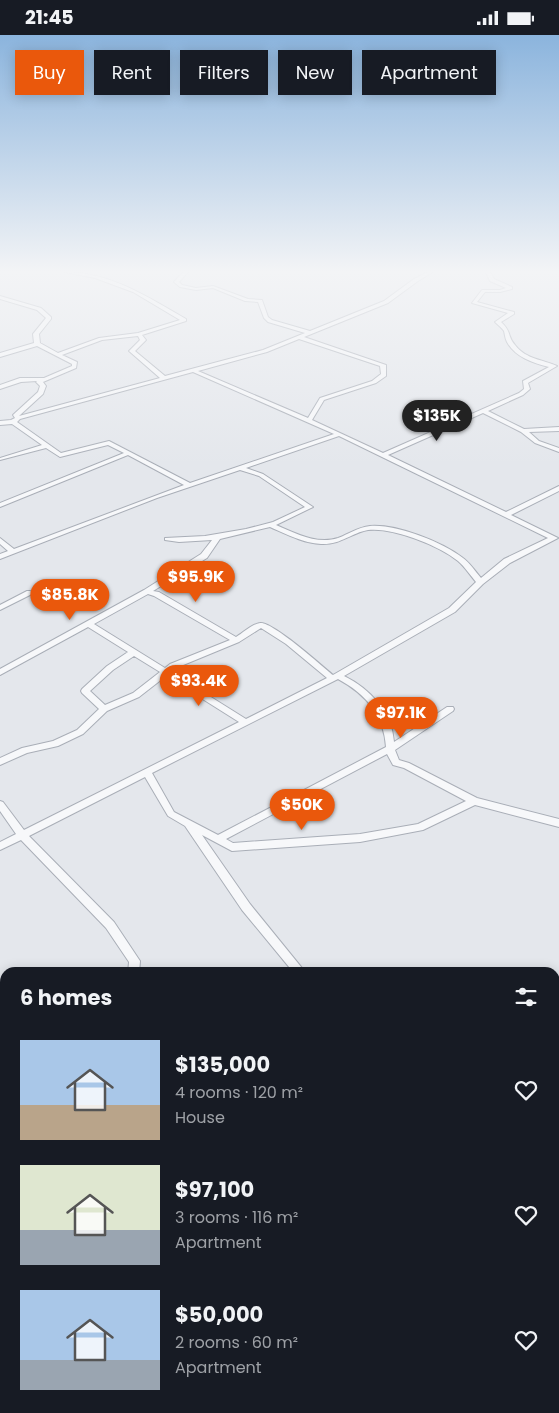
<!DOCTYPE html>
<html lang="en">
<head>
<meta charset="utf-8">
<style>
  :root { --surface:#171b24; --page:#242831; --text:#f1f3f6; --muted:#9ea1a6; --accent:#ea580c }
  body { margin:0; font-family:Poppins,sans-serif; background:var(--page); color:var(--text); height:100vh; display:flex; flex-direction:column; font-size:19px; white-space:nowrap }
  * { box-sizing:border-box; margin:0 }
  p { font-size:16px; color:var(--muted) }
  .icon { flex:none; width:28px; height:28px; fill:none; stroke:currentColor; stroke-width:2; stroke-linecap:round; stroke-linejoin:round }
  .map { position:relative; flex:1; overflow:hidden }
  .side { position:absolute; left:0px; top:932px; width:560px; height:446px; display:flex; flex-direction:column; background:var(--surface); border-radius:15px 15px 0 0; box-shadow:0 2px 12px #0003 }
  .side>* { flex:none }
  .guide { position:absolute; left:15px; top:15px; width:530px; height:45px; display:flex; gap:10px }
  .price { position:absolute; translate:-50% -42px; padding:0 11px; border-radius:18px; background:var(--accent); color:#fff; font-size:16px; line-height:32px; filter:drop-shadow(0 1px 2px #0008) }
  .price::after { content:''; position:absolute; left:50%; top:30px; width:15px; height:11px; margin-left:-8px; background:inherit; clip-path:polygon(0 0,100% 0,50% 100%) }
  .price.selected { background:#222; color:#fff }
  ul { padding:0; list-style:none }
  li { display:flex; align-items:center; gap:15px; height:125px; padding:0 20px }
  li span { display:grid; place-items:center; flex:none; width:140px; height:100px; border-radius:0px; color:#555 }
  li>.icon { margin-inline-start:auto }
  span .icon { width:60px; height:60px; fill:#fffc; stroke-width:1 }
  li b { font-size:21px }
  h2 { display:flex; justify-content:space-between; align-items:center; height:60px; padding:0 20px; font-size:21px }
  .tag { padding:0 18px; border-radius:0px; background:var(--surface); box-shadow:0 2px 12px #0003; font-size:18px; line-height:45px }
  .tag.selected { background:var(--accent); color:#fff }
  .status { display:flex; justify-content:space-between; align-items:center; height:35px; padding:0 25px; background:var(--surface); direction:ltr }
  .status svg { height:14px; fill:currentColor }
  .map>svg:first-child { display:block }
</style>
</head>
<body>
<div class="status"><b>21:45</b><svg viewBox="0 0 49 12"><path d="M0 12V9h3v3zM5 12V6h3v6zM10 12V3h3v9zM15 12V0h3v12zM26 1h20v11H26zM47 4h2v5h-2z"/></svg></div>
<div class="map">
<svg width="559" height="1378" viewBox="0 0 559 1378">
  <rect width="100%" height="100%" fill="#e4e7ec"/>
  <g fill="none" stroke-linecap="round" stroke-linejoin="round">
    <defs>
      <path id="minor" d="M65,237c45,0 83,25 121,47v2l-44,14 4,5 -11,11 30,25 98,-26 42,-17 -37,-11 -4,-4 -6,-16 -13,-1 -32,-13 -17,2 -16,-3 -6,-5 9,-10h5l-9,10 3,3 14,3 17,-2 35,13 14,1 6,17 4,3 38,11 74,-30 30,-22 14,-7h5l-15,9 -30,22 -84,34 82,28v11l-10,7 -52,17 -12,20 71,33 136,-60 5,-4 -1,-8 26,-14c-16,-4 -34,-10 -42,-25 -2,-4 -2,-7 -3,-11 -2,-3 -6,-6 -9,-9l13,-9 -36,-10 10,-13h18l6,-2 -16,-7 -4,-9h4l4,7 18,8v2l-12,3h-15l-8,10 37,10v2l-13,8c11,10 6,14 14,23 12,15 27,14 42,21l-29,17 2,6 -7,6 -35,16 36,18 35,-2v4l-30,1 10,9 20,7v4l-24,-9 -14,-11 -38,-19 -95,42 118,57 53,-26v5l-48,24 47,23 -48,25 -27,21 -28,28 -111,64c26,13 48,36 50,66l53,-35h6l1,2 -1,2 -58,39 4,10 10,3 68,35 82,21v8l-84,-22 -52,25 -63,12 -128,9 -30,-16 48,69 56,69h-12l-52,-63 -57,-84 -17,-10 -23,-39 -116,59 85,86 26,39 -1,12h-11l1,-11 -23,-34 -85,-88 -21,10v-8l16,-8 -16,-23v-10l3,1 21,28 215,-108 -73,-46 -27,21 -32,14 -24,23 -25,12 -31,7 -27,12v-7l22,-10 31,-7 24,-11 22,-21 -17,-16 -1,-2 1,-2 25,-23 21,-14 -40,-25 -88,48v-6l144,-79 57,-36 11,-14 -33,2 -14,-2v-2l40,-2 41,-7 27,-7 32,-15 -46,-31 -19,-6 -83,28 -157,61v-5l8,-3 -8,-7v-6l14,11 170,-64 -56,-30 -128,52v-4l124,-50 -16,-8 -48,12 -14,-9 -46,12v-2l42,-13 -30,-21 -12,1v-4l11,-1 4,-2 -2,-3 1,-1 24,-22 2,-6 -4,-4 1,-1 -16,1 -21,7v-4l20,-7h24l28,-12v-2l-35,-18 -37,11v-4l34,-10 -1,-9 13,-16 -9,-8 -37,-11v-3l41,12 10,9v2l-12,15 1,9 18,10 41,-15 39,-5 42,-13 -47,-28 -38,-14zM138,301l2,4 -11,11 31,27 -141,38 24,-22 3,-8 -3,-4 33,-14 1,-6 -15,-7 40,-15zM299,304l81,27 1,8 -9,7 -52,17 -12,20 -110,-47 69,-19zM193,337l141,62 -144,49 -81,-42 -48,12 -44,-31 3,-3zM339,401l209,102 -44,21 -23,19c-6,-7 -11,-15 -18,-20 -21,-16 -66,-34 -93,-32 -12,1 -21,8 -32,12 -21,7 -43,-5 -62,-13l37,-18 -50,-33 -17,-6zM270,492c16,7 33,16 51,17 20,1 30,-11 47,-14 25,-3 72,16 90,31 7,6 12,14 18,21l-27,26 -116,67c-11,-9 -61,-54 -73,-52 -8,1 -17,10 -24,14l-77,-45 -6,-1 54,-33 13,-19zM148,559l6,2 76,44 -60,24 -5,4 -71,-44zM261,593l25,16 41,34 -81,41 -75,-47 5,-4 63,-26zM134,621l26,16 -27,21 -28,12 -15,-14 23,-21zM338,644c28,15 46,36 48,68l-168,88 -44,-23 -22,-39zM387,719l6,11 11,3 62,33 -48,23 -58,10 -127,9 -7,-4z
        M27,556h3l4,2 -34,17v-5z
        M555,1081l4,1v12l-4,-1z
        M0,1184l5,3v23l-5,-3z
        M555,1247l4,2v15l-4,-2z
        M559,1327v18l-4,1v-18z
        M39,1374h16l2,4h-16z
        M519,1374h17l-2,4h-17z"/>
    </defs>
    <!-- minor casing -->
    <use href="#minor" stroke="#a9aeb7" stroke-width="2"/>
    <!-- minor -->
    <use href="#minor" fill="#f7f8fa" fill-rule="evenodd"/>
  </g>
  <!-- sky -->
  <linearGradient id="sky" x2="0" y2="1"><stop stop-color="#8bb4dd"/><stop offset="0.55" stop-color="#f3f4f6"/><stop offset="1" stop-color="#f3f4f6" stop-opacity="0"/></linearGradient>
  <rect width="559" height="430" fill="url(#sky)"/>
</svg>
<b class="price selected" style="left:437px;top:407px">$135K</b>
<b class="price" style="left:196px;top:568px">$95.9K</b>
<b class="price" style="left:70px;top:586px">$85.8K</b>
<b class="price" style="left:199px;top:672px">$93.4K</b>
<b class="price" style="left:401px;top:704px">$97.1K</b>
<b class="price" style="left:302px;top:796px">$50K</b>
<div class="guide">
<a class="tag selected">Buy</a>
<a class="tag">Rent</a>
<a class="tag">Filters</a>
<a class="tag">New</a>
<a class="tag">Apartment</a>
</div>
<section class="side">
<h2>6 homes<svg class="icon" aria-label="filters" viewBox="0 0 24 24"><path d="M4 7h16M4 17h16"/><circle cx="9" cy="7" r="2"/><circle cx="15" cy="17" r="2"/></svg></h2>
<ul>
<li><span style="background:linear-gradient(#a9c7e8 65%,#b9a48a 0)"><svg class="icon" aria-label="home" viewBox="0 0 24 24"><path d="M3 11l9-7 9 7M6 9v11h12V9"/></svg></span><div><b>$135,000</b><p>4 rooms · 120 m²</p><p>House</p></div><svg class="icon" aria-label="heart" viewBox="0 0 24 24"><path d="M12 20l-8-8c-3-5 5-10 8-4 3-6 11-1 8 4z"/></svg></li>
<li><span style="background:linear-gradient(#dfe7d0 65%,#9aa5b1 0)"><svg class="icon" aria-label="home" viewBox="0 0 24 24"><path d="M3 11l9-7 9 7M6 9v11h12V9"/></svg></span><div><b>$97,100</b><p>3 rooms · 116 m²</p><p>Apartment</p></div><svg class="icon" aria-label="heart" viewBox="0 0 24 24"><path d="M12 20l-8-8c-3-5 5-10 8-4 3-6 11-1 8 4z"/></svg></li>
<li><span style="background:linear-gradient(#a9c7e8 70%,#9aa5b1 0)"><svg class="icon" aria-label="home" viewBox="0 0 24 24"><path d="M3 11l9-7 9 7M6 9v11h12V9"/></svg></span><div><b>$50,000</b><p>2 rooms · 60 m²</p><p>Apartment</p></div><svg class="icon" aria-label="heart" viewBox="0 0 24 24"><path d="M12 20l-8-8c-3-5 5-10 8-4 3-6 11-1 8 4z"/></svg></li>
</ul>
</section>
</div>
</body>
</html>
